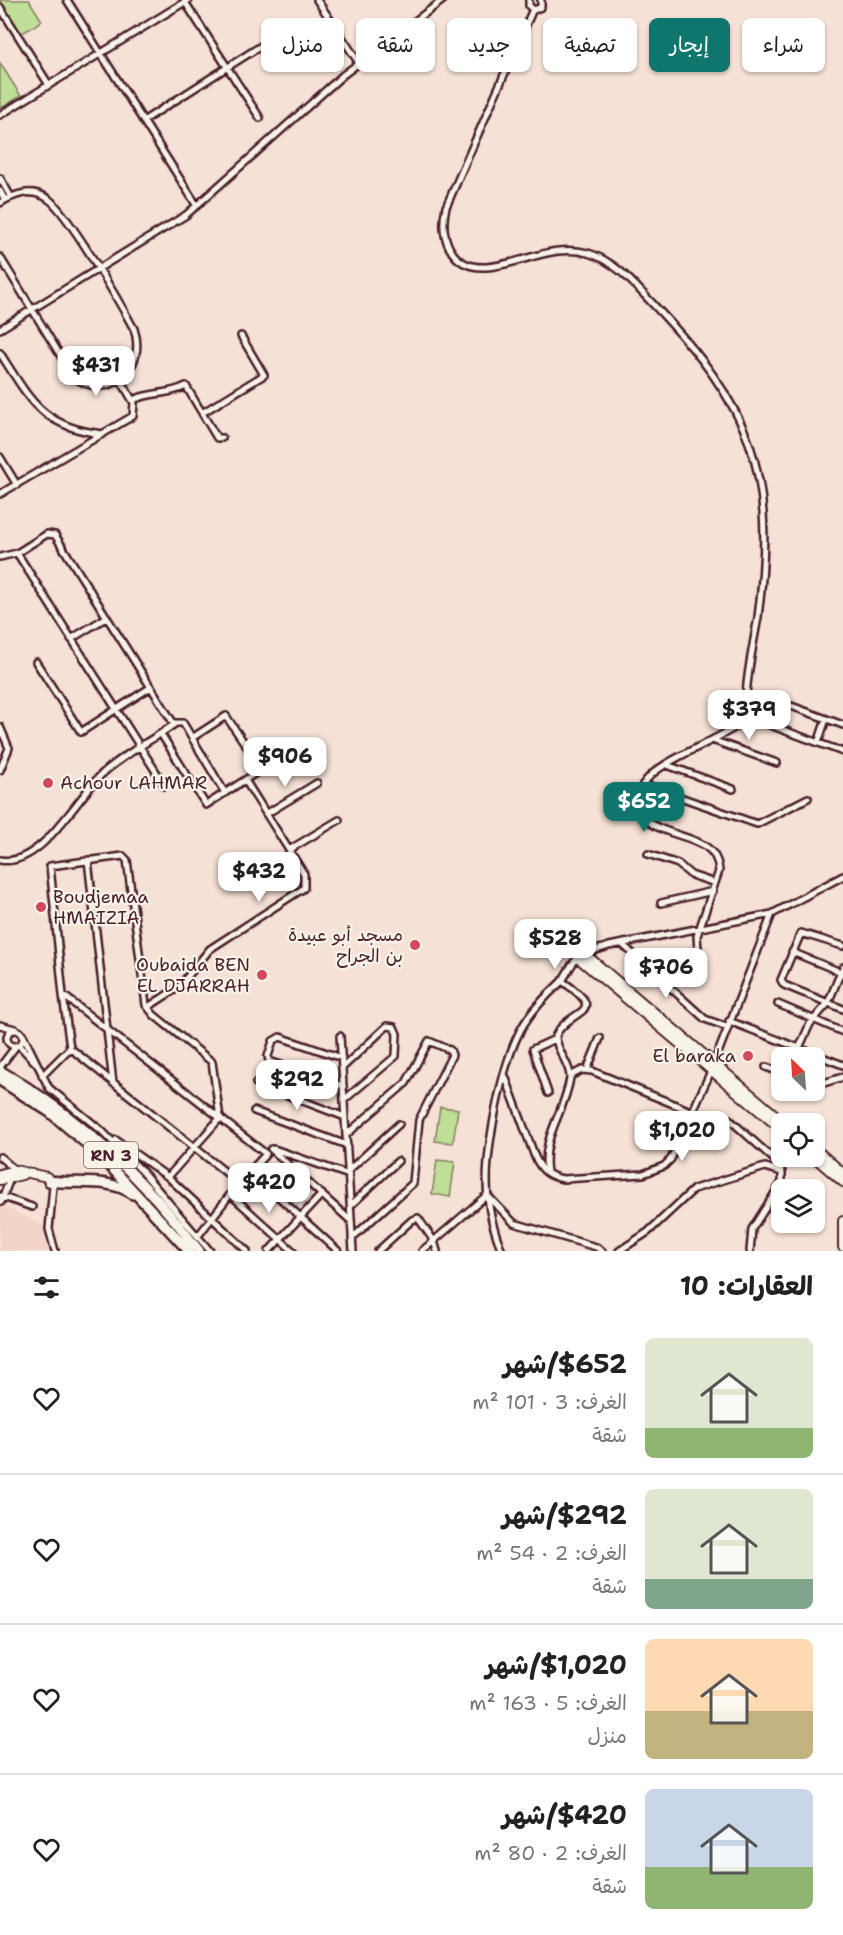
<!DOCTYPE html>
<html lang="ar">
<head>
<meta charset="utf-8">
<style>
  :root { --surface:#fff; --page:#f6f6f6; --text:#222; --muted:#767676; --line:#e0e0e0; --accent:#0f766e }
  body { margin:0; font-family:"Shantell Sans","Playpen Sans Arabic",sans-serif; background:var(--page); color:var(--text); direction:rtl; height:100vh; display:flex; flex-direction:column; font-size:22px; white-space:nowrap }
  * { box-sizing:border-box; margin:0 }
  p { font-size:20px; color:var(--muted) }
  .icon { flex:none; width:33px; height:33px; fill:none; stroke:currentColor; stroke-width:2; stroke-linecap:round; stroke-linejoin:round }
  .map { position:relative; height:1251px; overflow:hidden; direction:ltr }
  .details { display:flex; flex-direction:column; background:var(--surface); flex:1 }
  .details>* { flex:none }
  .top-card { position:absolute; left:18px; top:18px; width:807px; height:54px; direction:rtl; display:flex; gap:12px }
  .needle { width:39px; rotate:335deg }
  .fabs { position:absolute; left:771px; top:1047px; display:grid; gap:12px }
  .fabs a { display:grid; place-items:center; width:54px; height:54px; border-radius:9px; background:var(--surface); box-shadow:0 2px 4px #0004; font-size:30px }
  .price { position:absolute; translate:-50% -51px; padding:0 14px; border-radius:12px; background:#fff; color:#222; font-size:20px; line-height:39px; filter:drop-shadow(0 2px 3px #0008) }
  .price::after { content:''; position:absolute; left:50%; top:36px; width:18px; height:14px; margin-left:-9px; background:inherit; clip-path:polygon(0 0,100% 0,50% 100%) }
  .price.selected { background:var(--accent); color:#fff }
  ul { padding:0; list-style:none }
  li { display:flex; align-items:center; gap:18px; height:150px; padding:0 30px }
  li+li { border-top:2px solid var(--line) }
  li span { display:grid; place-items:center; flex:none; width:168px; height:120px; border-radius:9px; color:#555 }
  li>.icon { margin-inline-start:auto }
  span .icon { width:72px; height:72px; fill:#fffc; stroke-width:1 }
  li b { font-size:26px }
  h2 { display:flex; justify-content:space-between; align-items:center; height:72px; padding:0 30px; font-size:26px }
  .tag { padding:0 21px; border-radius:9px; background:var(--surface); box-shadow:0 2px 4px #0004; font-size:21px; line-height:54px }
  .tag.selected { background:var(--accent); color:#fff }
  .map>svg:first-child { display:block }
</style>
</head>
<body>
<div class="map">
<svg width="843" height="1251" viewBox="0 0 843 1251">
  <rect width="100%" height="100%" fill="#f5e1d5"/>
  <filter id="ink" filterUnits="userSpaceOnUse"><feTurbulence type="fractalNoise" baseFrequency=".0167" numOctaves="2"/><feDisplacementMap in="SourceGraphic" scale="12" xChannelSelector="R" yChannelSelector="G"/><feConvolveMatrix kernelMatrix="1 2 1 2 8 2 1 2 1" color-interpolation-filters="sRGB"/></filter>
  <g filter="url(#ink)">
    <!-- built -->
    <path fill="#f3d4c8" d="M0,1205l43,20 8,26h-51z"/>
    <!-- green -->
    <path fill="#bfde97" stroke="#847e61" stroke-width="1.5" d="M0,0h29l13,21 -21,13z
      M0,63l21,33 -21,13z
      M440,1107l18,2 -5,34 -18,-2z
      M437,1160l18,2 -5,35 -18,-3z"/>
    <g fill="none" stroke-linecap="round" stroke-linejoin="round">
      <defs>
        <path id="street" d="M67,0l130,206
          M317,0l42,63
          M529,0v6l5,4 7,-3v-7
          M185,2l75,116
          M0,7l49,78
          M533,9l-87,198c-7,29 4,62 40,60 35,-2 66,-24 102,-14 27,8 45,30 64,50 100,105 125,168 106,314 -3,18 -16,80 -11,94
          M0,115l188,-115
          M143,121l132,-84
          M0,178l11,19
          M0,191l5,9
          M0,203c15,-9 31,-15 47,-5 19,11 74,107 87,131 14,40 -27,75 -61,47l-73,-119
          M0,329l186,-114 157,-140 100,-75
          M0,353c30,47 43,75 103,81
          M133,400c17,-8 36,-5 53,-14l16,27 62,-38 -23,-39
          M202,413l15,25h5
          M0,457l17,28
          M0,494l133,-78 1,-13 -14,-24
          M0,557l17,-4
          M71,639l36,-22
          M36,662l45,70 70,-45
          M783,703l60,22
          M744 715a4 4 0 1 1 8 0a4 4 0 1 1-8 0Z
          M751,718l92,34
          M0,727l9,21 -9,22
          M161,734l45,71 70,-45
          M192,738l34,-22 36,53
          M712,740l65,23
          M818,743l8,-24
          M667,765l66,24
          M643,784l114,40 51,-26
          M165,786l-148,-233 30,-19 8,1 119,189
          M266,814l51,-31
          M289,850l50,-30
          M648,854l30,10 13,11 24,8
          M0,860c41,8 77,-63 103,-87 21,-19 50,-33 73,-50h7l42,70
          M88,860l25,223
          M661,903l52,-12
          M622,944l83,75 22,8
          M843,946l-42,-13 -20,47 3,5 59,24
          M792,952l51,21
          M700,975l-3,-39 22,-65c-3,-47 -75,-25 -80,-69 0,-6 1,-12 4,-17 13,-25 80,-45 104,-66
          M63,995l-13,-129 73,-10 4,4 19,145 8,10 58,47 8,56 -52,59
          M63,995l203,159 -27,29 -169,-135z
          M778,1004l65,28
          M148,1007l31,-20 31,-38 94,-61v-14l-59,-94
          M729,1021l114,44
          M0,1025l15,4
          M7 1038a8 8 0 1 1 16 0a8 8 0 1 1-16 0Z
          M23,1035l26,53 53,43 39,39 69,81
          M340,1036l13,215
          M19,1045l16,17
          M799,1048l11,-24 18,-21 15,-36
          M342,1058l-62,-21 -7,4 -5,15 1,5 74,25
          M0,1067l16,-21
          M766,1067l16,6
          M342,1068l45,-42 7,1 3,7 -1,22 -52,44
          M587,1070l13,-32
          M42,1076l28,-28
          M505,1076l30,81c7,14 13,19 28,22l80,-5 21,-8 7,-7 40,-88 61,-157
          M570,1076l12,-6 10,1 101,41
          M256,1083l89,34
          M814,1086l29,-9
          M548,1093l-15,-44 22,-10
          M254,1111l93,34
          M729,1119l48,43 5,10
          M347,1134l59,-51 23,-42 21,9 2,5 -33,65 -6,63 -61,55
          M116,1140l52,37 79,74
          M271,1149l80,72
          M274,1149l75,26
          M0,1157l15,13
          M349,1170l50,-46
          M250,1171l88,80
          M547,1172c-6,-35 18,-60 23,-94 1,-14 -15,-28 -14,-43 13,-27 56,-20 6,-54
          M49,1181l4,5 -4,43 6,22
          M230,1194l63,57
          M0,1196l32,11
          M1,1202l10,-26
          M351,1205l47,-44
          M198,1236l41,-53
          M269,1251l53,-57
          M378,1251l34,-31 6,-2 16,23 3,10
          M422,1251l65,-56 27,28 82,24 6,4
          M502,1251c-7,-17 -12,-34 -14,-53 -5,-41 14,-139 36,-174 10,-16 22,-28 36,-41 6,-6 9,-16 15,-22 8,-9 23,-11 34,-15l163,-32 71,-38
          M619,1251l29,-19 46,-43 71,-22 17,5v10l-30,47 -2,22"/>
        <path id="secondary" d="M585,954l201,170
          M578,958l204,172
          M814,1148l29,25
          M813,1156l30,26
          M0,1174l15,-4 32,7 2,4
          M0,1180l22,-5
          M843,1221v26"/>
        <path id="highway" d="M0,1071c76,44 146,109 199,180
          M0,1080l50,32 50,43 89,96
          M49,1181c29,4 59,-4 84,13"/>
      </defs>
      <!-- street casing -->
      <use href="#street" stroke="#4a1f2b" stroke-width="10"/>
      <!-- secondary casing -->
      <use href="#secondary" stroke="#4a1f2b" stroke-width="12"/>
      <!-- highway casing -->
      <use href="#highway" stroke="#4a1f2b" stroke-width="14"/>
      <!-- street -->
      <use href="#street" stroke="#f7f3e8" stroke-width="5"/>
      <!-- secondary -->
      <use href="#secondary" stroke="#f7f3e8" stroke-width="8"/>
      <!-- highway -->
      <use href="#highway" stroke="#f7f3e8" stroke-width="9"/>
    </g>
  </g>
  <!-- markers -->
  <g fill="#d1495b" stroke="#f7f3e8" stroke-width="2">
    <circle cx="48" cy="783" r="6"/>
    <circle cx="41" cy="907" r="6"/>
    <circle cx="415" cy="945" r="6"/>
    <circle cx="262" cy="975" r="6"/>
    <circle cx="748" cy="1056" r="6"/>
  </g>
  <g text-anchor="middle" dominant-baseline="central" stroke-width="4.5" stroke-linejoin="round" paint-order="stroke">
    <!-- shield labels -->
    <rect fill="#f7f3e8" stroke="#7e5f64" stroke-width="1.5" x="84" y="1142" width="54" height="26" rx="4.5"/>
    <g font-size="16" font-weight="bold" fill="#4a1f2b">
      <text x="111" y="1155">RN 3</text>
    </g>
    <!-- poi labels -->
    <g font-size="18" fill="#4a1f2b" stroke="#f7f3e8" text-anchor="end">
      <text x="60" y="783" text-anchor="start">Achour LAHMAR</text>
      <text x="53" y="897" text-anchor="start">Boudjemaa<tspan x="53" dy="21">HMAIZIA</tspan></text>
      <text x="403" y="935">مسجد أبو عبيدة<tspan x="403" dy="21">بن الجراح</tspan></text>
      <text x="250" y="965">Oubaida BEN<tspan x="250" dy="21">EL DJARRAH</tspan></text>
      <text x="736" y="1056">El baraka</text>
    </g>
  </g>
</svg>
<div class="fabs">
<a><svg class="needle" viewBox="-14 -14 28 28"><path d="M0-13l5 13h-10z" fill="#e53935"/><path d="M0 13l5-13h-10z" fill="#767676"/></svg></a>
<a><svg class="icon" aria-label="locate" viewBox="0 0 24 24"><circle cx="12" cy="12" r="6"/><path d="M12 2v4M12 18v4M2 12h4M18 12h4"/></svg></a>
<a><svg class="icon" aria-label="layers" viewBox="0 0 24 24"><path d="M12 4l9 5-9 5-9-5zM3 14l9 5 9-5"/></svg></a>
</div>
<b class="price" style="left:96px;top:397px">$431</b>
<b class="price" style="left:749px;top:741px">$379</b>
<b class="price" style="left:285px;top:788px">$906</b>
<b class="price selected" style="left:644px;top:833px">$652</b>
<b class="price" style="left:259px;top:903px">$432</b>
<b class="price" style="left:555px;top:970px">$528</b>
<b class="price" style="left:666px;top:999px">$706</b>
<b class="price" style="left:297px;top:1111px">$292</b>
<b class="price" style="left:682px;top:1162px">$1,020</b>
<b class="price" style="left:269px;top:1214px">$420</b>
<div class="top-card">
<a class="tag">شراء</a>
<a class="tag selected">إيجار</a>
<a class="tag">تصفية</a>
<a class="tag">جديد</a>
<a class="tag">شقة</a>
<a class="tag">منزل</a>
</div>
</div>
<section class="details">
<h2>العقارات: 10<svg class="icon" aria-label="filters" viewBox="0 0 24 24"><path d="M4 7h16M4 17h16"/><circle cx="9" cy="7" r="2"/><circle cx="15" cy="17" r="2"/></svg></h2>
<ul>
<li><span style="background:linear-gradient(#dfe7d0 75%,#8fb573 0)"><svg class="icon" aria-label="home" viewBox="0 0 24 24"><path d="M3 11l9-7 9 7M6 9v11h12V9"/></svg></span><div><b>$652/شهر</b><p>الغرف: 3 · 101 m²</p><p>شقة</p></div><svg class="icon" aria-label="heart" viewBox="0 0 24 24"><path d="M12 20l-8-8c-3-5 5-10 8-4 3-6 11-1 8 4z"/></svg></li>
<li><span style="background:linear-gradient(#dfe7d0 75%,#7fa58c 0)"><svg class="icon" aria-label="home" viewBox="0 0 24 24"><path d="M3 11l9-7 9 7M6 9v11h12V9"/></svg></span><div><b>$292/شهر</b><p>الغرف: 2 · 54 m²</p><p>شقة</p></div><svg class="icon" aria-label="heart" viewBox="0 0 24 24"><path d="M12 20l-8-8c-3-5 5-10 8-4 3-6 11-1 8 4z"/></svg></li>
<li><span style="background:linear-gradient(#ffd9b3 60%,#c2b280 0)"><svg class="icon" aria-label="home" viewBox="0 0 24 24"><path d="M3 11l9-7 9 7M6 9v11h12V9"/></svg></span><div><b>$1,020/شهر</b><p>الغرف: 5 · 163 m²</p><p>منزل</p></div><svg class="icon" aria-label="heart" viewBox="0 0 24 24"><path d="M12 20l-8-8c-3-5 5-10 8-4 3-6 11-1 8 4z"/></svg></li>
<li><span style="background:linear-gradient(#c9d6e8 65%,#8fb573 0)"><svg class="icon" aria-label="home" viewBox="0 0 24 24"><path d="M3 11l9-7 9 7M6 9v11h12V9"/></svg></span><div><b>$420/شهر</b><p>الغرف: 2 · 80 m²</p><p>شقة</p></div><svg class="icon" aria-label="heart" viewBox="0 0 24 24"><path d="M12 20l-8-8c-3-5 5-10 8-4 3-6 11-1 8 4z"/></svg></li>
</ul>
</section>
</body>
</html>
